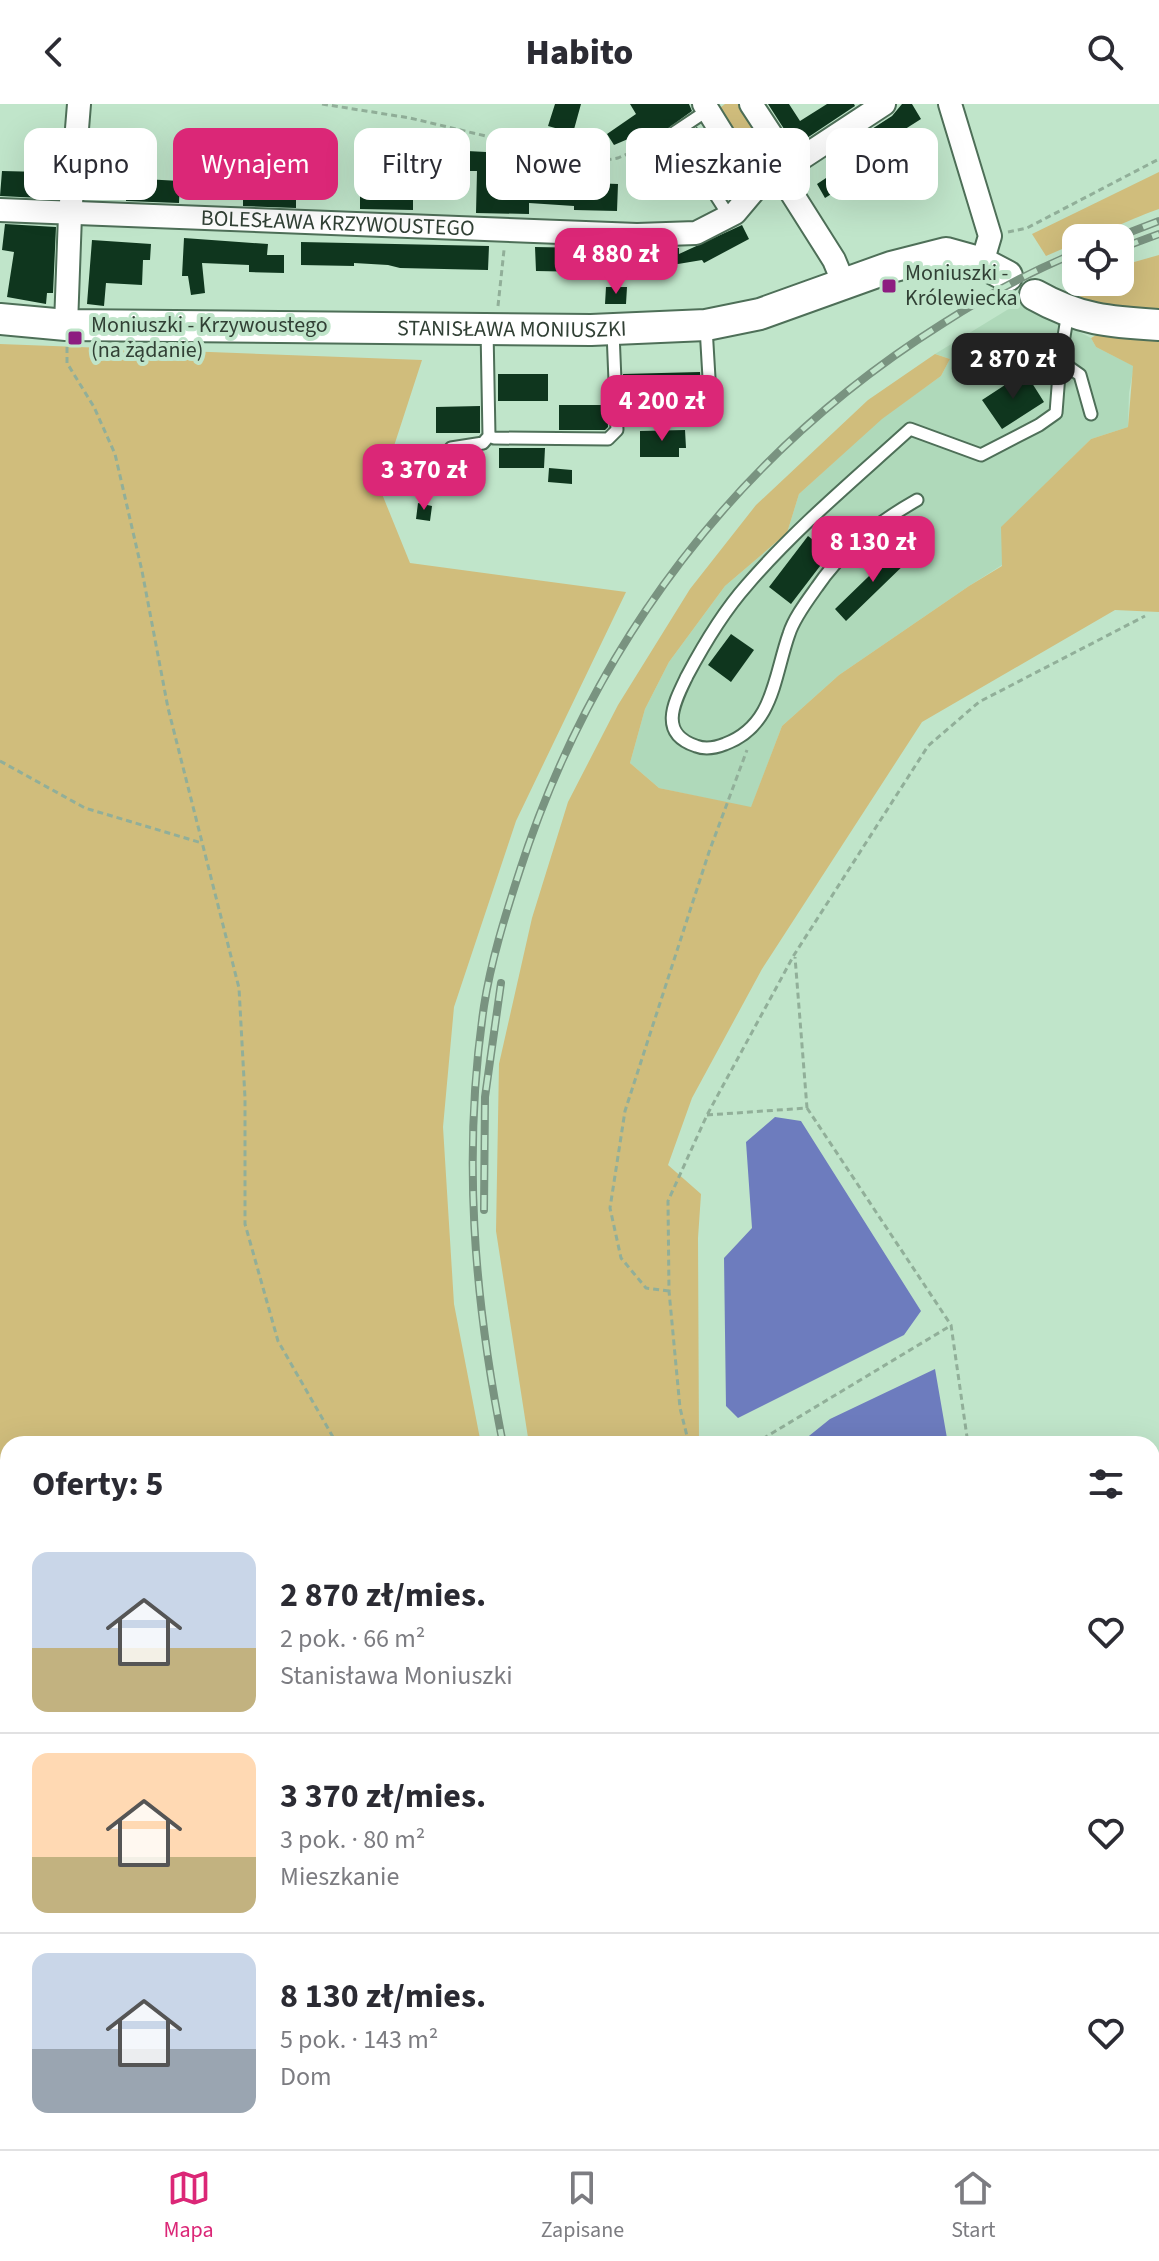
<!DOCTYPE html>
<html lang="pl">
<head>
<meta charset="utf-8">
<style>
  :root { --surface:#fff; --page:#f2f2f3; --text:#2b2b33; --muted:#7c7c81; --line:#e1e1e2; --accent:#db2777 }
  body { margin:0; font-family:"Source Sans 3",sans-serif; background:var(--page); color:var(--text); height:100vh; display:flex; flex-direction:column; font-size:30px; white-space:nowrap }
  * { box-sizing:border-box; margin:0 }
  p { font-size:26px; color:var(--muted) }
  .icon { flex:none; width:44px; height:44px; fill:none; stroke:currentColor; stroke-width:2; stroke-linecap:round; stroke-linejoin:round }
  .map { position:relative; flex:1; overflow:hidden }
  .details { position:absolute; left:0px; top:1332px; width:1160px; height:714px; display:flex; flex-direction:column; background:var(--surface); border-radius:24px 24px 0 0; box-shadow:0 8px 32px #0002 }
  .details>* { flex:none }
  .hud { position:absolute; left:24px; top:24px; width:1112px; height:72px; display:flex; gap:16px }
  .controls { position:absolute; left:1062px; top:120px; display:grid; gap:16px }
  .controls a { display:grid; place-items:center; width:72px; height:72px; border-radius:16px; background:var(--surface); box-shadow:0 8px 32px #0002; font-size:40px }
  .price { position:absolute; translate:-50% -68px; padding:0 18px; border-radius:16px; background:var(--accent); color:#fff; font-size:26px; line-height:52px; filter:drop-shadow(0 2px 4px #0008) }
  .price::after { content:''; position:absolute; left:50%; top:48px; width:24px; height:18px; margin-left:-12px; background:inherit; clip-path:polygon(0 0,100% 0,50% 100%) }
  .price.selected { background:#222; color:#fff }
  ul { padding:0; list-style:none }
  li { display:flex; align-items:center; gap:24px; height:200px; padding:0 32px }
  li+li { border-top:2px solid var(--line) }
  li span { display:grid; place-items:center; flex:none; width:224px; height:160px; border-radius:16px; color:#555 }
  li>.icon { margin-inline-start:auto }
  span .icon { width:96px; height:96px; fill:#fffc; stroke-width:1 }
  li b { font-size:34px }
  h2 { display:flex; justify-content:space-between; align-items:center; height:96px; padding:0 32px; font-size:34px }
  .tag { padding:0 28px; border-radius:16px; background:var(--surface); box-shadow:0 8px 32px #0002; font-size:28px; line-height:72px }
  .tag.selected { background:var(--accent); color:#fff }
  header { display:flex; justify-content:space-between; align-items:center; height:104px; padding:0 32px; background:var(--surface); font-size:36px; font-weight:800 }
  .tabs { display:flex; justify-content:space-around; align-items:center; height:112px; border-top:2px solid var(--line); background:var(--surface); font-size:22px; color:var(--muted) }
  .tabs a { display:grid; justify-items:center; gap:4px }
  .tabs .selected { color:var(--accent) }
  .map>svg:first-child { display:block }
</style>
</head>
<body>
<header><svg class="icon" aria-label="back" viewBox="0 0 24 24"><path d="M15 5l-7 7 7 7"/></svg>Habito<svg class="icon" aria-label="search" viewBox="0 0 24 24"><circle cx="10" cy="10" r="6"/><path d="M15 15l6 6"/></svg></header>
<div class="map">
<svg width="1159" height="2045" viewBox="0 0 1159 2045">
  <rect width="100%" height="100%" fill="#c0e5ca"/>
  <!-- built -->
  <path fill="#afd9ba" d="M1020,198l71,36 5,9 38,19 -5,27 -1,34 -37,12 -89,88v38l-33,21 -130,89 -57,51 -31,82 -92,-20 -29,-25 15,-54 24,-47 56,-76 62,-53 12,-39 83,-76 59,-42 9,-17 -15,-5z
    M0,1917l8,14v107h103l5,7h-116z"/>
  <!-- green -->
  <path fill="#d0bd7c" d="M725,0h17l36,59 -18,15 -43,-68z
    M1159,68v37c-22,7 -64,29 -83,29v5l-30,13 -14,-22z
    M1159,151v60l-72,-14 -18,-12 2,-12h5v5h44v-16z
    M1100,229l59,5v274l-44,-2 -193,112 -160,247 -70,129 -24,67 33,29 -3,44 1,206h-170l-33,-213 3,-167 33,-146 36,-116 50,-97 72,-116 66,-84 112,-105 67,-46 15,5 -9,17 -59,43 -83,75 -12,39 -62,53 -56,76 -24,47 -15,54 29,25 92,19 31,-81 57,-51 130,-89 33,-20 -1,-39 90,-88 37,-12 5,-61 -37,-19 -5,-9z
    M0,240l422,16 -42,129 30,74 216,29 -110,229 -62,186 -11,120 11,177 27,140h-473v545l-8,-11z
    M1152,1795h7v230l-5,-1 -2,5z
    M121,2038h167l3,7h-165z
    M591,2038h201l7,7h-220z
    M872,2038h277l-2,7h-265z"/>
  <!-- water -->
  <path fill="#6d7cbe" d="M775,1013l26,4 120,190 -17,24 -166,83 -12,-12 -2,-148 28,-30 -6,-86z
    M935,1265l13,75h-149l31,-25z"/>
  <!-- building -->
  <path fill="#0f361e" d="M555,0h26l-8,29 -25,-7z
    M630,0h59l3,7 -25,18 1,7 7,11 -23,10 -10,-24 -28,12 -7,-11 29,-20z
    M768,0h21l11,17 27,-17h27l1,2 -60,40z
    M902,0h10l9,15 -85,54 -9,-15 65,-42z
    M697,23l36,58 -10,6 -36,-57z
    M467,47l38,2v36l32,1 1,-9 80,3 -1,27 -43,-1v-4l-45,-3v11l-53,-1 1,-42h-10z
    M189,62l26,1 -1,16 -26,-1z
    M2,67l40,1 -2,26 -40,-2z
    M832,70l9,14 -16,10 -8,-14z
    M126,74l54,3 -1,22 -53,-2z
    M243,80h73v16l-20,-1v9l-53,-2z
    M360,81l53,2v23l-53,-1z
    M5,120l51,3 -3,66h-6l-1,11 -39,-7 7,-45 -12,-2z
    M742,121l7,14 -45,24 -2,-3 -24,4h-43v-15l44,-1v6z
    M184,134l84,6 -1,11h17v18l-35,-1v-7l-47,-2 3,30 -14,2 -3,-19h-6z
    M92,136l59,4 -1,16h-7l-1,25 -36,-2 -2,23 -17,-2z
    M301,138l188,4 -1,24 -88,-2 -12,-3 -34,-2v3l-53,-1z
    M535,143l53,1v24l-52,-1z
    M606,183h21l-1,17h-21z
    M700,268l1,21 -3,6 -74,2 -1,-27z
    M1025,268l19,30 -42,27 -20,-29z
    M498,270h50v27h-50z
    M559,301h48l1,22 -3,3h-46z
    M480,302v27h-44v-26z
    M685,326l1,18h-7v9h-39v-26z
    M499,344h46l-1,20h-45z
    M549,364l23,2v14l-24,-2z
    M418,399l14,3 -2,15 -14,-2z
    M808,432l22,17 -39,51 -22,-17z
    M900,442l11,12 -65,63 -11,-12z
    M731,530l23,16 -23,32 -23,-17z"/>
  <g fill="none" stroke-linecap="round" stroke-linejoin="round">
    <defs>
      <path id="lane" d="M708,6l-33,22 54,84
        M1060,257l20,14 11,39
        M616,308l87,-3 7,-14 -4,-68
        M489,332l5,2 114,1 9,-9 -4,-98
        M451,344l32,-5 6,-7 -2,-107
        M917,396c-39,22 -75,50 -100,87 -10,14 -23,31 -28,47 -15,42 -15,92 -64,110 -10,4 -19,6 -29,2 -39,-13 -21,-45 -9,-70 17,-32 36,-64 60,-91 49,-57 108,-106 163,-156l71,26 58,-30 17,-12 4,-52 8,-49"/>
      <g id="street">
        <path d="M704,0l52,84"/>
        <path d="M751,0l40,61"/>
        <path d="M950,0l40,132 -8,27"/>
        <path d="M779,69l55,87 10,24"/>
        <path id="s1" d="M0,106l637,25 59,-2 39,-20 21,-25 128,-84"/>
        <path d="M66,221l4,-110 9,-111"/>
      </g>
      <g id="secondary">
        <path d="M1035,191c44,25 75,27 124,30"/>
        <path id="s2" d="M0,215l66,6 525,5 115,-5 54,-11 131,-47 55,-14 36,10 25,13"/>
      </g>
    </defs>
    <!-- lane casing -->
    <use href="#lane" stroke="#4e6f58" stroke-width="15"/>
    <!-- street casing -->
    <use href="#street" stroke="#4e6f58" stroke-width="26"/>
    <!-- secondary casing -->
    <use href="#secondary" stroke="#4e6f58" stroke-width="34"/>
    <!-- path -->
    <path stroke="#91af99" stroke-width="3" stroke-dasharray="6 4" stroke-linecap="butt" d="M322,0l88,14 185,44 23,-4 43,-19
      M1008,128l19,-4 132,-69
      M498,202l6,-56
      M67,243v16l27,44 21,47 27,117 26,137 71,280 6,110v126l33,117 59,103
      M0,657l85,47 117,35
      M807,1004l144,217 17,119
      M707,1011l100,-7 -12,-151
      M669,1187l-23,-3 -25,-30 -11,-50 15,-97 84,-259 38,-102
      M689,1340l-9,-36 -11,-117 -1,-90 39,-86 87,-160 134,-209 51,-44 166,-86
      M754,1340l196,-118
      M0,1624l8,-2
      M1152,1778l7,2
      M589,2038l4,7"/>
    <!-- lane -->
    <use href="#lane" stroke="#fff" stroke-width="11"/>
    <!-- street -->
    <use href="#street" stroke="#fff" stroke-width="22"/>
    <!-- secondary -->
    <use href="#secondary" stroke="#fff" stroke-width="30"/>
    <defs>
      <path id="rail" d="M1115,134l44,-17
        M1124,143l35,-13
        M484,1106l1,-113 16,-114
        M503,1340c-29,-146 -41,-289 -19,-438 7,-45 21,-90 35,-133 73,-228 219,-421 423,-549 42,-27 87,-52 134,-71
        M58,2038l5,7
        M839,2038l8,7"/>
    </defs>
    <!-- rail casing -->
    <use href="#rail" stroke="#799380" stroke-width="8"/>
    <!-- rail -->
    <use href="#rail" stroke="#c0e5ca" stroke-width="5" stroke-dasharray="15" stroke-linecap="butt"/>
  </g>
  <!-- markers -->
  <g fill="#8d1d80" stroke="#c0e5ca" stroke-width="3">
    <rect x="881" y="174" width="16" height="16" rx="4"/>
    <rect x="67" y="226" width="16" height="16" rx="4"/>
  </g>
  <g text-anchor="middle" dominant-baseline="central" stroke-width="8" stroke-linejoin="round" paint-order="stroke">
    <!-- street labels -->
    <g font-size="22" fill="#314035" stroke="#c0e5ca">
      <text stroke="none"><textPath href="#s1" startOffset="338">BOLESŁAWA KRZYWOUSTEGO</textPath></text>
      <text stroke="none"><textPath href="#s2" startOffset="512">STANISŁAWA MONIUSZKI</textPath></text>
    </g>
    <!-- poi labels -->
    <g font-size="22" fill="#314035" stroke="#c0e5ca" text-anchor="start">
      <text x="905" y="169">Moniuszki -<tspan x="905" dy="25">Królewiecka</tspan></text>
      <text x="91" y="221">Moniuszki - Krzywoustego<tspan x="91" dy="25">(na żądanie)</tspan></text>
    </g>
  </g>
</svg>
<div class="controls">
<a><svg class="icon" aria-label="locate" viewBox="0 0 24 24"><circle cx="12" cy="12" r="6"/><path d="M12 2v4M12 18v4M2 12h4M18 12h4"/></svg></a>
</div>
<b class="price" style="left:616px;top:192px">4 880 zł</b>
<b class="price selected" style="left:1013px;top:297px">2 870 zł</b>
<b class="price" style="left:662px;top:339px">4 200 zł</b>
<b class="price" style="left:424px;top:408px">3 370 zł</b>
<b class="price" style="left:873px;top:480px">8 130 zł</b>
<div class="hud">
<a class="tag">Kupno</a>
<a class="tag selected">Wynajem</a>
<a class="tag">Filtry</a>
<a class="tag">Nowe</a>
<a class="tag">Mieszkanie</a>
<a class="tag">Dom</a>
</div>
<section class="details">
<h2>Oferty: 5<svg class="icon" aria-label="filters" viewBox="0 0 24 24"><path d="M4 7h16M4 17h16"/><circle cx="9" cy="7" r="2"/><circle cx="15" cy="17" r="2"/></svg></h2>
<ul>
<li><span style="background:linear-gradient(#c9d6e8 60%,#c2b280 0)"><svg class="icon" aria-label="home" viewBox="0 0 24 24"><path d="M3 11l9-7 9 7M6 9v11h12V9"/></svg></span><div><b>2 870 zł/mies.</b><p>2 pok. · 66 m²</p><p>Stanisława Moniuszki</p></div><svg class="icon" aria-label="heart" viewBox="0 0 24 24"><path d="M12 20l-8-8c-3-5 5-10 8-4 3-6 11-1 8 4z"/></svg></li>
<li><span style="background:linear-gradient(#ffd9b3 65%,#c2b280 0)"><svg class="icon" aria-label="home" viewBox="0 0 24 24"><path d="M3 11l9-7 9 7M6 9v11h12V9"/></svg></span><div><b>3 370 zł/mies.</b><p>3 pok. · 80 m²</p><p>Mieszkanie</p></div><svg class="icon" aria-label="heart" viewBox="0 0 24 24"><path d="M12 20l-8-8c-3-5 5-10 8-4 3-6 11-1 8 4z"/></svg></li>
<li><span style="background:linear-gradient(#c9d6e8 60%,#9aa5b1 0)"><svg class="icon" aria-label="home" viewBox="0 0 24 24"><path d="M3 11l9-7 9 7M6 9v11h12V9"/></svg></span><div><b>8 130 zł/mies.</b><p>5 pok. · 143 m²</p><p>Dom</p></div><svg class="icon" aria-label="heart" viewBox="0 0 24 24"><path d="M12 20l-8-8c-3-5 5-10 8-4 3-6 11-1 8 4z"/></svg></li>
</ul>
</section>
</div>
<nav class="tabs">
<a class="selected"><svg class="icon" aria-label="map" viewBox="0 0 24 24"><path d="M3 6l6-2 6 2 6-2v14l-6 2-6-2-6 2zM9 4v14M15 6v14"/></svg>Mapa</a>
<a><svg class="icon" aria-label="saved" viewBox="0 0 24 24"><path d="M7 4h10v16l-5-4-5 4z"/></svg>Zapisane</a>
<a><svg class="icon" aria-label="home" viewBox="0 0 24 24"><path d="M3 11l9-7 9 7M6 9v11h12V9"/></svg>Start</a>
</nav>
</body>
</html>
